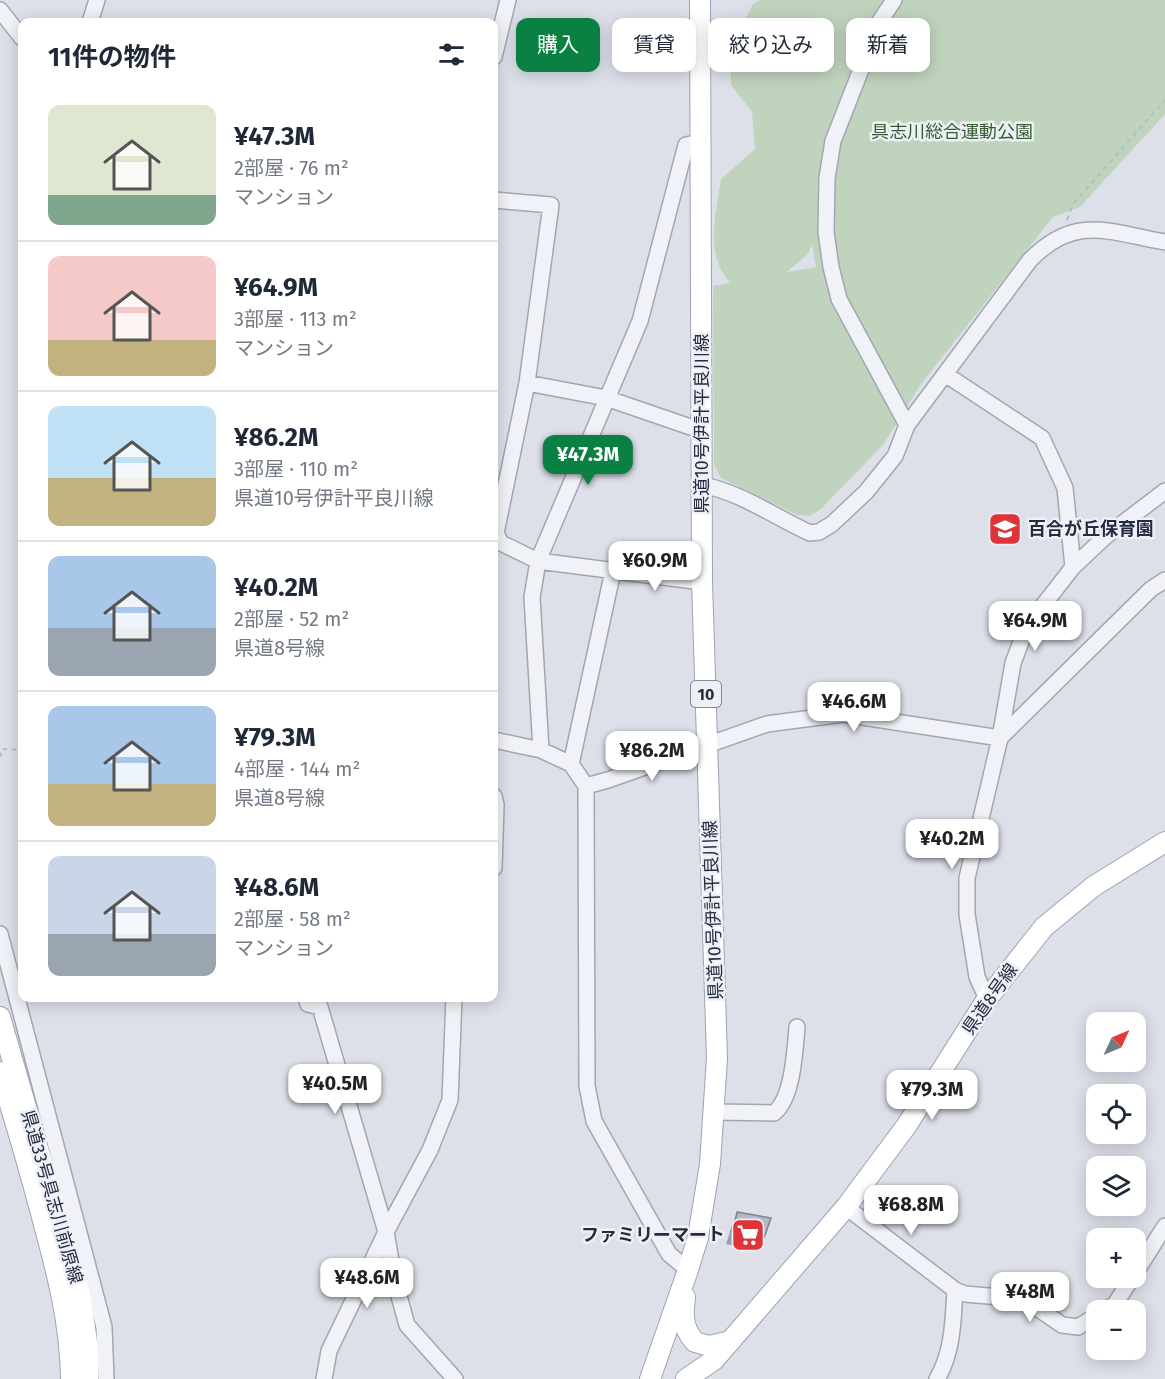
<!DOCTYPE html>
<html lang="ja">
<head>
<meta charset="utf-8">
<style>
  :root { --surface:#fff; --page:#f2f2f3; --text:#1f2937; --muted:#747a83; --line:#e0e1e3; --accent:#0b8043 }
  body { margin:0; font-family:"Fira Sans","Noto Sans JP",sans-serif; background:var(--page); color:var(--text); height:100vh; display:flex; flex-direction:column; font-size:22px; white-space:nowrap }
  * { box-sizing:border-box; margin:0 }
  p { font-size:20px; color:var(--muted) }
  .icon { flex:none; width:33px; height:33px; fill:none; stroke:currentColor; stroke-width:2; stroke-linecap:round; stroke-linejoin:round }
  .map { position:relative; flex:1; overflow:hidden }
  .sheet { position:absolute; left:18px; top:18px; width:480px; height:984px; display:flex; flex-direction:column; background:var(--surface); border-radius:12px; box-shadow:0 3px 15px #0003 }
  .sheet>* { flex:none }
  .top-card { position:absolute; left:516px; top:18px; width:558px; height:54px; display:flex; gap:12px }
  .needle { width:39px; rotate:46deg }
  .fabs { position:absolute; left:1086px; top:1012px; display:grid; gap:12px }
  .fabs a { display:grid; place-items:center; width:60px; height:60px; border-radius:12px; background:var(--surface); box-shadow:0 3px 15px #0003; font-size:30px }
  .price { position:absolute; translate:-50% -51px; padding:0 14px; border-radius:12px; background:#fff; color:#222; font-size:20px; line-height:39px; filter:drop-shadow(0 2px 3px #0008) }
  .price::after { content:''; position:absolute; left:50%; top:36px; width:18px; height:14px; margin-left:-9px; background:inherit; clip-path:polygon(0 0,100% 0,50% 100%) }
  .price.selected { background:var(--accent); color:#fff }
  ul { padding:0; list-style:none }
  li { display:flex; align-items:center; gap:18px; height:150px; padding:0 30px }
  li+li { border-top:2px solid var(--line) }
  li span { display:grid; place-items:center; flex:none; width:168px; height:120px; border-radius:12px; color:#555 }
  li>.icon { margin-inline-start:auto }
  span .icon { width:72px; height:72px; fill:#fffc; stroke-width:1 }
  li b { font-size:26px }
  h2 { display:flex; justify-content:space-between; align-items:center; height:72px; padding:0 30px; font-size:26px }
  .pill { padding:0 21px; border-radius:12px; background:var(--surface); box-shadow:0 3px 15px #0003; font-size:21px; line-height:54px }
  .pill.selected { background:var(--accent); color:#fff }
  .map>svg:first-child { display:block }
</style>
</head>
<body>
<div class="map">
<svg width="1165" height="1379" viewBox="0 0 1165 1379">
  <rect width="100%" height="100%" fill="#dde0e9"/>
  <!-- green -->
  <path fill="#c0d4bd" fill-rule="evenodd" d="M760,0h405v114l-85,93 -27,10 -132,167 -38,61 -62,64 -11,7 -13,-1 -76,-37 -7,-13 -1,-179 17,-3c-26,-30 -14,-68 -9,-104l34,-30 -3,-37 -21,-27 -1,-38 23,-43zM812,244l4,23 -29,5 21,-18z"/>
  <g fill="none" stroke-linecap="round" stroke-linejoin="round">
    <defs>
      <path id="minor" d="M894,0l-14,21 -47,120 -6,37 -1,54 5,35 8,32 68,126
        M0,10l22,28
        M90,22l7,-22
        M494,57l14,-57
        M494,200l57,5 -24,178 -31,150 5,10 37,18 164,21
        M945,374l97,64 23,50 8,79
        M527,383l79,15 96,33
        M702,485c38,7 73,32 108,48l9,-1 13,-8 34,-32 29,-36 12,-31 123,-165c45,-46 78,-28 135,-18
        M1000,738l151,-149 14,-9
        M494,740l47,10 30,14 15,22 1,300 7,35 75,133 19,16
        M541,750l-9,-153 6,-36 102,-240 46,-176 15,-3
        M571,764l42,-193
        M586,786l22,-6 159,-56 76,-10 157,24
        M494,796l2,9 -2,63
        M0,934l104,393 2,52
        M306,998l2,6 12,3 66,225 8,46 13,47 48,54
        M987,999l-10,-22 -10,-63v-36l33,-140 13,-75 14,-37 46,-59 33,-31 59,-45
        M714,1112l60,1c19,-15 21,-63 23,-86
        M846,1207l109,83 10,4 59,5 38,26 16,2 18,-11
        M1136,1272l29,-46
        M1104,1311l11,-7 17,-26
        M324,1379l5,-28 57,-119 44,-82 20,-50 4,-102
        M937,1379c16,-27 16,-58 18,-89"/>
      <path id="major" d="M0,1017l80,277 8,55v30
        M0,1072c15,48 29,96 42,145 15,56 28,103 29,162
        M685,1297c-2,17 -3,31 10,45l14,4 22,-5
        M650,1379l38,-109 10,-33 12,-73 7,-106 -15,-476 -2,-582
        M686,1379l28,-19 132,-153 61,-82 80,-126 57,-72 50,-41 71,-44"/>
    </defs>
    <!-- minor casing -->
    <use href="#minor" stroke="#a2a6b3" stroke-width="18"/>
    <!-- major casing -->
    <use href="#major" stroke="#9ba3b6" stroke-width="22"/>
    <!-- path -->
    <path stroke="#b7bbc4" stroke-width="2" stroke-dasharray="4.5 4.5" stroke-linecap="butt" d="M1067,220l6,-16 92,-104
      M0,757l2,-8 20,1"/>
    <!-- minor -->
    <use href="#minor" stroke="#f0f2f7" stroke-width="15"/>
    <!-- major -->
    <use href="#major" stroke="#fff" stroke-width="20"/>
  </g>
  <!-- wall -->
  <path fill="#9b9faa" d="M737,1212l27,26 -4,12 -34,-6z"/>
  <!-- building -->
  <path fill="#b4b9c6" stroke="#7e828b" stroke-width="1.5" d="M737,1212l34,6 -7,20 -33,-6 1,-5h2z"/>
  <!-- icons -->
  <defs>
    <symbol id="school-square" viewBox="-11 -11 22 22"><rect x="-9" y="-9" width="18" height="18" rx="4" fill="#dc3439" stroke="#edf0f6"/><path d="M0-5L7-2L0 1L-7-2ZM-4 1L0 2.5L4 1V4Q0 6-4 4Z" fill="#fff"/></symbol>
    <symbol id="supermarket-square" viewBox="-11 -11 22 22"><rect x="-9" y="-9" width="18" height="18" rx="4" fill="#dc3439" stroke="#edf0f6"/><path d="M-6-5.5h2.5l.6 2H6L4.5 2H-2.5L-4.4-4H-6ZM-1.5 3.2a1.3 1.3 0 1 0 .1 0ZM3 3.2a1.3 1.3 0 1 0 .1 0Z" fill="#fff"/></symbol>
  </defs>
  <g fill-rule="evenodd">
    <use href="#school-square" x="986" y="510" width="38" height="38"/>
    <use href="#supermarket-square" x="729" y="1216" width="38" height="38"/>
  </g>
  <g text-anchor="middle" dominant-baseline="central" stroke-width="5" stroke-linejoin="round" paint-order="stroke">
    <!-- shield labels -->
    <rect fill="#edf0f6" stroke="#616777" stroke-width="1.5" x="691" y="681" width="30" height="26" rx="4.5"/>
    <g font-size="16" font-weight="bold" fill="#252c41">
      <text x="706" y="694">10</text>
    </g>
    <!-- park labels -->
    <g font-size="18" fill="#345e31" stroke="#edf0f6">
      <text x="952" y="132">具志川総合運動公園</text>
    </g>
    <!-- street labels -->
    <g font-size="18" fill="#252c41" stroke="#edf0f6">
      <text transform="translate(702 424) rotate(-90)">県道10号伊計平良川線</text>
      <text transform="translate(713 910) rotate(-92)">県道10号伊計平良川線</text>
      <text transform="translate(990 999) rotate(-55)">県道8号線</text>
      <text transform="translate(52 1197) rotate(74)">県道33号具志川前原線</text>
    </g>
    <!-- poi labels -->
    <g font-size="18" font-weight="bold" fill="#252c41" stroke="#edf0f6" text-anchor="start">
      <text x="1028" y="529">百合が丘保育園</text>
      <text x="725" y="1235" text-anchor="end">ファミリーマート</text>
    </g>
  </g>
</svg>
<div class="fabs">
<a><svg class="needle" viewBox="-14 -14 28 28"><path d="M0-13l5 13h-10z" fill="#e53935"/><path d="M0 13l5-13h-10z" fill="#747a83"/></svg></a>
<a><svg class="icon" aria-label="locate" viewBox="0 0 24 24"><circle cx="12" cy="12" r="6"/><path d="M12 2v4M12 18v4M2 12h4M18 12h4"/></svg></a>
<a><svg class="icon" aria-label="layers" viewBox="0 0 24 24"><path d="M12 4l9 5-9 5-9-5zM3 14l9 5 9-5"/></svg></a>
<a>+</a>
<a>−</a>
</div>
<b class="price selected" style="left:588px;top:486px">¥47.3M</b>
<b class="price" style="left:655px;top:592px">¥60.9M</b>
<b class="price" style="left:1035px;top:652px">¥64.9M</b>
<b class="price" style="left:854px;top:733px">¥46.6M</b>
<b class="price" style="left:652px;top:782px">¥86.2M</b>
<b class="price" style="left:952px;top:870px">¥40.2M</b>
<b class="price" style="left:335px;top:1115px">¥40.5M</b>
<b class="price" style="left:932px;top:1121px">¥79.3M</b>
<b class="price" style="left:911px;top:1236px">¥68.8M</b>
<b class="price" style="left:367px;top:1309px">¥48.6M</b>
<b class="price" style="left:1030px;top:1323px">¥48M</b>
<div class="top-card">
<a class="pill selected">購入</a>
<a class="pill">賃貸</a>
<a class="pill">絞り込み</a>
<a class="pill">新着</a>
</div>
<section class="sheet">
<h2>11件の物件<svg class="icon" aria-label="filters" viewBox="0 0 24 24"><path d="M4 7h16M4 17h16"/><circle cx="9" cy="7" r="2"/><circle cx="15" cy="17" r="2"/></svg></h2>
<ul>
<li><span style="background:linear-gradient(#dfe7d0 75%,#7fa58c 0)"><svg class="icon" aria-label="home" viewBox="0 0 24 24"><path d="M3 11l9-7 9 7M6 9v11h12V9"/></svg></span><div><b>¥47.3M</b><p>2部屋 · 76 m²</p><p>マンション</p></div></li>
<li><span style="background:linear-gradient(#f6c9c9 70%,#c2b280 0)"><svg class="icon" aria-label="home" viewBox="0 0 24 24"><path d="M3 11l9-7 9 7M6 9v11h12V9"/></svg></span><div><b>¥64.9M</b><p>3部屋 · 113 m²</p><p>マンション</p></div></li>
<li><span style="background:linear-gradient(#bfe0f5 60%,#c2b280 0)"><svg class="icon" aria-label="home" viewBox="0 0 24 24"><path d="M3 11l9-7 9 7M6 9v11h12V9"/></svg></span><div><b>¥86.2M</b><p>3部屋 · 110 m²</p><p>県道10号伊計平良川線</p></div></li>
<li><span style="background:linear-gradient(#a9c7e8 60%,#9aa5b1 0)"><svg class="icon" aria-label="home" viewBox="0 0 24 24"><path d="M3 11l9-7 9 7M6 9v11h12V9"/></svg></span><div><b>¥40.2M</b><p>2部屋 · 52 m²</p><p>県道8号線</p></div></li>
<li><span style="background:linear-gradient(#a9c7e8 65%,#c2b280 0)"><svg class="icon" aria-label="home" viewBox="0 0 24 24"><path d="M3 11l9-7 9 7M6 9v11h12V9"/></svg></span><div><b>¥79.3M</b><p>4部屋 · 144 m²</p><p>県道8号線</p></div></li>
<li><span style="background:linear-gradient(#c9d6e8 65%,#9aa5b1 0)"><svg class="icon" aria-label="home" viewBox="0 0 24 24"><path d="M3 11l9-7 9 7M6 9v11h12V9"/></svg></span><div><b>¥48.6M</b><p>2部屋 · 58 m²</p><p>マンション</p></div></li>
</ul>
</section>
</div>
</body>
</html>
